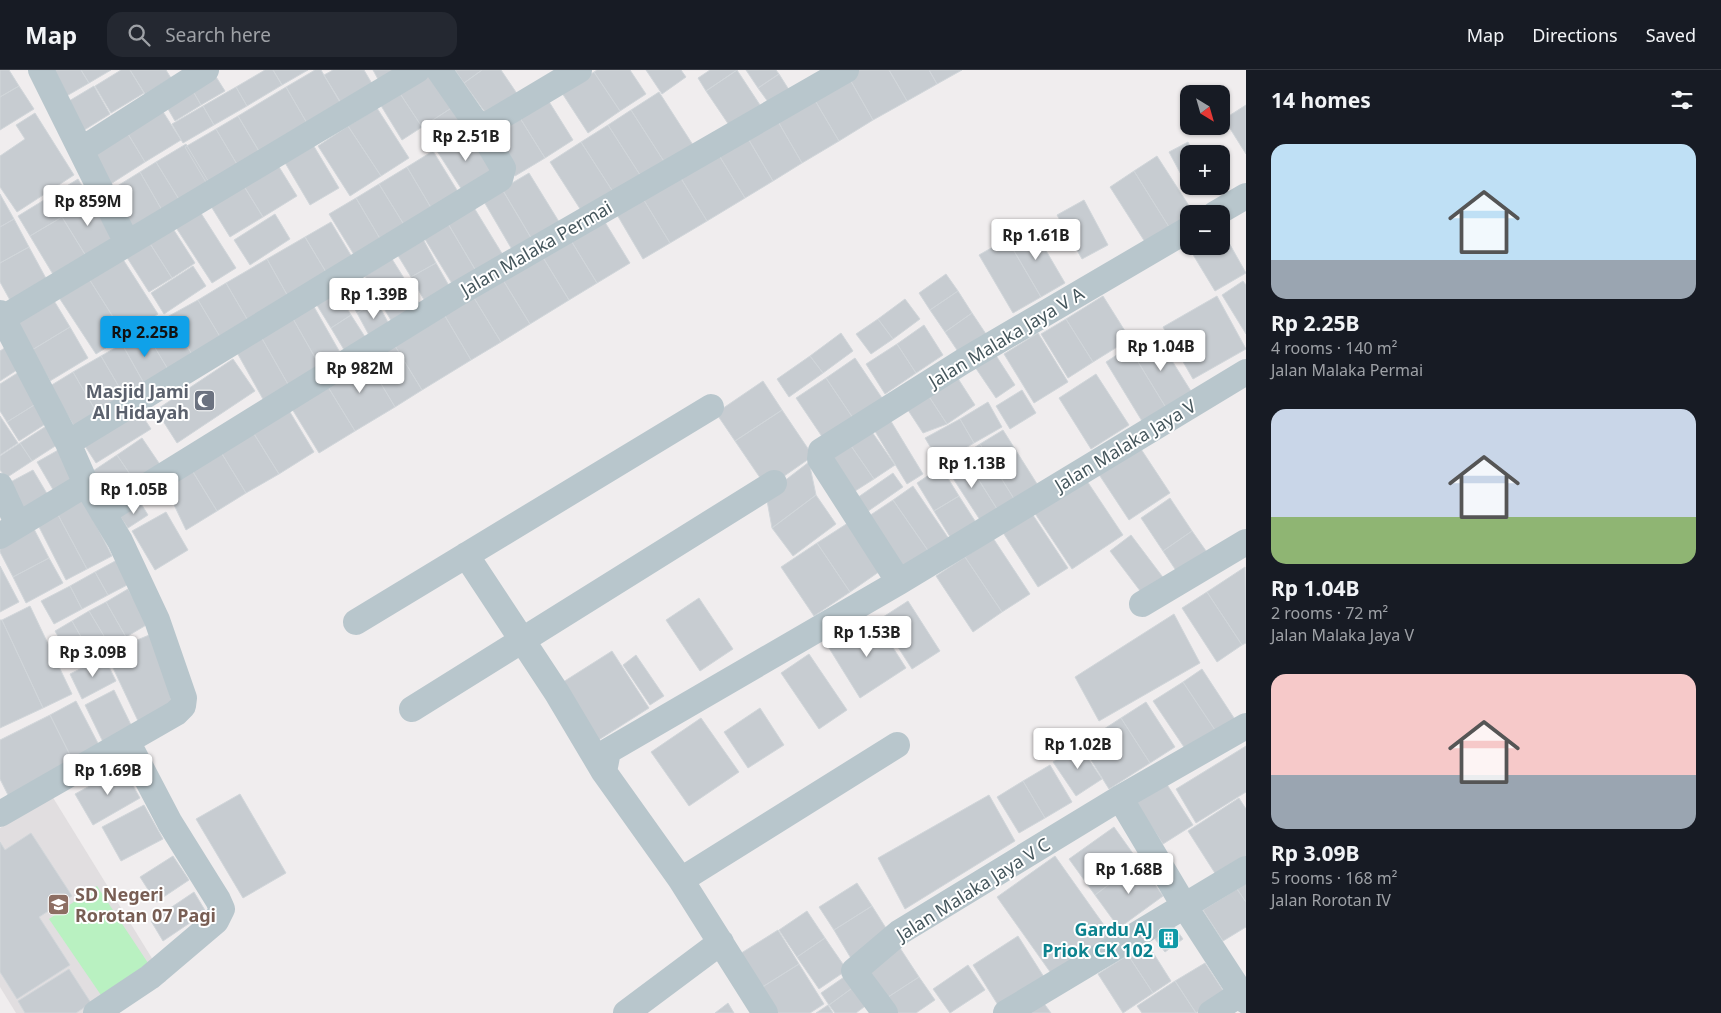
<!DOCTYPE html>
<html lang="en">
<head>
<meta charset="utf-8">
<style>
  :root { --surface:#171b24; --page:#242831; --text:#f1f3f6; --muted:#9ea1a6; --line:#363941; --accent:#0fa1e9 }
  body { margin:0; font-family:"Noto Sans",sans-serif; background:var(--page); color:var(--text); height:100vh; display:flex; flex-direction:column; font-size:19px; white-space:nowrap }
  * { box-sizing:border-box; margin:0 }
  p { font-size:16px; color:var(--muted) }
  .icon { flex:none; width:28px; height:28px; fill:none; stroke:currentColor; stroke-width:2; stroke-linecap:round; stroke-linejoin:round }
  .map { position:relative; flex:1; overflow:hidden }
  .side { display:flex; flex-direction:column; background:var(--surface); width:475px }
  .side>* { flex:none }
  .needle { width:32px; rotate:143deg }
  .fabs { position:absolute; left:1180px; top:15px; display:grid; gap:10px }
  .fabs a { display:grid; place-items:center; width:50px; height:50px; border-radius:10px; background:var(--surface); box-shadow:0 1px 4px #0004; font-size:25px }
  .price { position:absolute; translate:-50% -42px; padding:0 11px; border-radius:5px; background:#fff; color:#222; font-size:16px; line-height:32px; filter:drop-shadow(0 1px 2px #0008) }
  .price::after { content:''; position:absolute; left:50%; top:30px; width:15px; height:11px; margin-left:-8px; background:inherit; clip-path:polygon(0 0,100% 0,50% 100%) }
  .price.active { background:var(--accent); color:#111 }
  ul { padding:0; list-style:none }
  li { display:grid; align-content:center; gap:10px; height:265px; padding:0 25px }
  li span { display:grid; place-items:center; height:155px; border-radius:15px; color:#555 }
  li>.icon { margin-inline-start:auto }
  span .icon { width:90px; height:90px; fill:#fffc; stroke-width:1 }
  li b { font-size:21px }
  h2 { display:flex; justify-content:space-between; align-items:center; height:60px; padding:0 25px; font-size:21px }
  header { display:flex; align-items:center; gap:30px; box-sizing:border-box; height:70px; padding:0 25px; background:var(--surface); border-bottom:1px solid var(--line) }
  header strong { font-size:24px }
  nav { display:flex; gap:28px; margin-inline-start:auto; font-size:18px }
  .search { width:350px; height:45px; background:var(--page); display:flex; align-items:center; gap:12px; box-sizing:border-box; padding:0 18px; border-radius:15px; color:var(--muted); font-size:19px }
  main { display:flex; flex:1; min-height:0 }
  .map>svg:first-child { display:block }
</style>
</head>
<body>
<header>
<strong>Map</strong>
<div class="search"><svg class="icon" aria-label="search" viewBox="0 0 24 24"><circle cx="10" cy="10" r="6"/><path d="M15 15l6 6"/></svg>Search here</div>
<nav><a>Map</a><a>Directions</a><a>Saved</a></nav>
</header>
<main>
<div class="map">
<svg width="1246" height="943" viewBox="0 0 1246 943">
  <rect width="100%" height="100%" fill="#f0edee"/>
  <!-- education -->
  <path fill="#e1dee0" d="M52,726l114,185 -52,32h-98l-16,-26v-159z"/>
  <!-- park -->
  <path fill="#b9f1c1" d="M97,816l55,83 -47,32 -56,-82z"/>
  <!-- building -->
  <path fill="#c7ccd1" stroke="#d1d6da" d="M0,0h9l10,16 -19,11z
    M47,0h34l8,13 -26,15z
    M81,0h30l-22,13z
    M121,0h9l14,23 -33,20 -16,-27z
    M130,0h36l5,8 -26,16z
    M265,0h8l9,15 -35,21 -11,-19z
    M273,0h35l-26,15z
    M315,0h6l23,39 -33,21 -25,-43z
    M333,0h31l10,17 -31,19 -19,-31z
    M373,0h27l-20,13z
    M455,0h27l-18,13z
    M482,0h19l19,28 -30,21 -26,-36z
    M597,0h33l16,24 -26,17 -26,-39z
    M646,0h35l5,7 -24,17z
    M710,0h27l-31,21 -8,-13z
    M737,0l25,38 -31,20 -25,-37z
    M746,0h30l3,4 -21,14z
    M859,0h30l18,31 -34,19 -25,-44z
    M889,0h40l8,14 -30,17z
    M929,0h33l-25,14z
    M213,2l12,19 -24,14 -11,-19z
    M430,2l23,35 -31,20 -23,-35z
    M594,2l26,39 -32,22 -26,-40z
    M779,4l12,19 -20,13 -13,-18z
    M848,6l25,44 -34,21 -26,-44z
    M19,16l15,23 -34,21v-33z
    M94,16l16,28 -29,18 -17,-28z
    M190,16l11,19 -26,16 -11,-19z
    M236,17l11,19 -33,19 -11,-19z
    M286,17l25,43 -48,28 -25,-42z
    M399,22l23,35 -20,13 -22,-36z
    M659,22l34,53 -28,18 -34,-53z
    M813,27l26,44 -37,22 -26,-45z
    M548,30l25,40 -28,18 -25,-40z
    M1246,35v49l-22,-35z
    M203,36l11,19 -31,18 -11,-19z
    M160,37l21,33 -36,22 -20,-33z
    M453,37l15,23 -31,21 -15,-24z
    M377,38l32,50 -28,18 -33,-50z
    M631,40l34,53 -23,15 -34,-53z
    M35,43l39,62 -57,37 -17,-25v-31l25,-17 -9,-14z
    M238,46l25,42 -22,13 -25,-42z
    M520,48l25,40 -30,18 -24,-40z
    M776,48l26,45 -29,18 -27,-46z
    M608,55l34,53 -27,17 -34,-53z
    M348,56l33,50 -31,20 -32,-50z
    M125,59l20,33 -36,23 -21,-33z
    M216,59l25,42 -31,18 -25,-42z
    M468,60l27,43 -31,20 -27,-42z
    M746,65l27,46 -28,17 -28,-46z
    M581,72l34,53 -31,20 -34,-53z
    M1188,72l6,12h-5v32h18l-15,9 -23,-43z
    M312,73l27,45 -29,17 -26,-44z
    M186,74l24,40 -30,17 -24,-39z
    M433,81l27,44 -27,16 -26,-44z
    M717,82l28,46 -38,23 -28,-46z
    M1157,86l36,56 -24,15 -35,-56z
    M156,92l24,39 -17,11 -23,-40z
    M276,92l21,34 -34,21 -21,-34z
    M407,97l26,44 -27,17 -27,-44z
    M1134,101l35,56 -24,15 -35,-55z
    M140,102l23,40 -33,20 -24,-39z
    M529,103l32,52 -28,16 -31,-52z
    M679,105l28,46 -37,22 -28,-46z
    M78,109l12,20 -28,18 -13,-20z
    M242,113l21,34 -33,20 -21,-34z
    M379,114l27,44 -24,14 -26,-44z
    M502,119l31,52 -19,12 -31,-53z
    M0,124l14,25 -14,8z
    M49,127l13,20 -32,19 -12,-20z
    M642,127l28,46 -27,16 -27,-46z
    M356,128l26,44 -26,16 -27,-44z
    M91,129l24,39 -29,18 -24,-39z
    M1084,130l24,45 -26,14 -25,-44z
    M473,136l33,54 -27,16 -32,-54z
    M199,140l37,58 -24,15 -37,-57z
    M275,144l15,25 -40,26 -16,-25z
    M600,144l30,49 -33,20 -30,-49z
    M62,147l24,39 -32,20 -24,-40z
    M14,149l15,28 -29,16v-36z
    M331,152l24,40 -26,15 -24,-40z
    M447,152l32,54 -23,14 -33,-54z
    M1031,155l34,58 -24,14 -34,-58z
    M172,157l23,36 -23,15 -23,-36z
    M567,164l30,49 -28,17 -30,-49z
    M1224,164l22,39 -31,18 -23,-38 12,-7h17v-10z
    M305,167l24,40 -39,23 -23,-41z
    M423,169l13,24 -25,14 -14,-23z
    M1007,169l34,58 -28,16 -34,-58z
    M149,172l23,36 -23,14 -23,-36z
    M29,177l19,35 -37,20 -11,-20v-19z
    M539,181l30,49 -39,24 -30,-49z
    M119,183l39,61 -33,22 -39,-62z
    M267,189l23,41 -40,24 -24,-41z
    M392,189l15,24 -28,17 -14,-24z
    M436,193l16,28 -25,14 -16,-28z
    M193,196l13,20 -42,28 -13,-21z
    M86,204l39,62 -29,18 -40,-61z
    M946,204l12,17 -28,19 -11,-17z
    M361,205l16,27 -20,11 -15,-27z
    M500,205l30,49 -29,18 -30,-49z
    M1243,211l3,4v49l-24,-39z
    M226,213l24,41 -28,16 -24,-40z
    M407,213l16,27 -28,17 -16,-27z
    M335,219l16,26 -20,13 -16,-26z
    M958,221l14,22 -27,19 -15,-22z
    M471,223l30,49 -30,18 -29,-49z
    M1103,226l27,43 -37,23 -27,-43z
    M1217,226l29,53 -53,30 -30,-52z
    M53,229l17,28 -38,23 -18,-28z
    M905,229l15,20 -27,20 -15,-20z
    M198,230l24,40 -29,16 -24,-40z
    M377,232l13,24 -20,11 -13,-24z
    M313,235l29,51 -21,12 -29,-51z
    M442,241l29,49 -49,30 -30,-49z
    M972,243l14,21 -27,19 -14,-21z
    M351,245l16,25 -21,13 -15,-25z
    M169,246l24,40 -24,15 -24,-40z
    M292,247l29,51 -32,18 -29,-51z
    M878,249l15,20 -22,15 -15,-20z
    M1066,249l27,43 -25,16 -27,-44z
    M924,255l19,30 -27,18 -19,-29z
    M70,257l18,31 -38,23 -18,-31z
    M145,261l24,40 -24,14 -23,-41z
    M1154,262l40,64 -26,15 -39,-64z
    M841,263l12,18 -30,22 -13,-17z
    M1038,263l30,49 -34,21 -30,-49z
    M260,265l29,51 -25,15 -29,-52z
    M392,271l30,49 -27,17 -30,-50z
    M122,274l23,41 -20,12 -24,-41z
    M897,274l19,29 -31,21 -19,-30z
    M6,277l14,21 -20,13v-30z
    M1129,277l39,64 -23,15 -39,-64z
    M995,284l20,31 -19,13 -21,-31z
    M101,286l24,41 -28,16 -24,-41z
    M810,286l13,17 -34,24 -12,-18z
    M365,287l30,50 -40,24 -30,-49z
    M855,288l27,40 -29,20 -27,-40z
    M233,289l22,32 -78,52 -21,-33z
    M19,302l20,30 -32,20 -7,-11v-27z
    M73,302l24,41 -23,13 -24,-40z
    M1096,304l33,51 -38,24 -32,-51z
    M957,307l18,28 -28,19 -19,-29z
    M826,308l27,40 -30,20 -27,-40z
    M763,311l19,29 -47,31 -19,-28z
    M325,312l30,49 -36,22 -30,-49z
    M1022,320l14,23 -26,16 -14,-23z
    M928,325l19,29 -24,9 -19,-29z
    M39,332l11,19 -31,20 -12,-19z
    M988,332l14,25 -28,16 -14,-24z
    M136,336l15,23 -55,34 -15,-23z
    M287,337l27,45 -35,22 -28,-45z
    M782,340l31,46 -46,32 -32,-47z
    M0,346l18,27 -18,12z
    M889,348l34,56 -16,10 -34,-56z
    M960,349l14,24 -34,20 -15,-25z
    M51,353l12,18 -31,20 -12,-18z
    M251,359l28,45 -33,19 -27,-44z
    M870,359l25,36 -21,14 -25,-36z
    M1003,360l36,57 -23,15 -36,-58z
    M142,368l19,28 -25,17 -19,-28z
    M20,373l12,18 -26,17 -6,-8v-14z
    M849,373l25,36 -22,14 -24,-35z
    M980,374l36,58 -17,10 -36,-57z
    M1139,376l31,47 -41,27 -31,-47z
    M60,379l17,31 -22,13 -18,-31z
    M219,379l27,44 -29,18 -27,-44z
    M117,385l19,28 -24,16 -19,-28z
    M963,385l36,57 -17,11 -37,-57z
    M809,392l7,33 -44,33 -6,-33z
    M190,397l27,44 -31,19 -19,-40z
    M941,397l18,29 -25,15 -17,-28z
    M33,400l16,27 -30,17 -16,-28z
    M893,403l10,14 -39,27 -10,-14z
    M1085,408l38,57 -51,34 -38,-57z
    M913,416l36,53 -20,13 -36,-52z
    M816,425l20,29 -43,32 -21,-28z
    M959,426l18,28 -25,16 -18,-29z
    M1170,428l22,33 -29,20 -22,-33z
    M83,429l29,57 -25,13 -30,-56z
    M893,430l36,52 -30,20 -36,-52z
    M140,432l8,13 -20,13 -9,-13z
    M166,442l22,38 -33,20 -23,-39z
    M1031,442l37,56 -30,19 -36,-56z
    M57,443l30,56 -21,11 -29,-57z
    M851,451l32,48 -33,23 -33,-49z
    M34,459l15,29 -36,19 -13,-25v-5z
    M1192,461l19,27 -30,20 -18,-27z
    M1131,465l37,49 -21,16 -37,-49z
    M993,468l37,56 -28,18 -37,-55z
    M817,473l33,49 -36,24 -33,-49z
    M965,487l37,55 -29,20 -37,-56z
    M49,488l14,25 -37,20 -13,-26z
    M117,490l12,24 -21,11 -13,-23z
    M0,496l19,36 -19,10z
    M1245,497l1,76 -4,2 -35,-53z
    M95,502l13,23 -26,14 -12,-23z
    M70,516l12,23 -28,15 -13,-23z
    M128,519l20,35 -22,13 -20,-35z
    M1207,522l35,53 -25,17 -35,-54z
    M699,528l34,51 -33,22 -34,-51z
    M908,531l32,50 -28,18 -32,-50z
    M106,532l20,35 -16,9 -21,-35z
    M30,536l42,88 -29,14 -41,-88z
    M89,541l21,35 -18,10 -20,-35z
    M1174,544l26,49 -101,58 -24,-44z
    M874,548l32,50 -46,30 -31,-50z
    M0,550h2l41,88 -43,20z
    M72,551l20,35 -17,10 -20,-35z
    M154,563l19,74 -34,16 -33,-70z
    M612,581l37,57 -52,33 -37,-57z
    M809,584l38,56 -28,19 -38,-56z
    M636,585l28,41 -14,9 -27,-40z
    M104,587l12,24 -34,18 -12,-25z
    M1202,599l34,52 -19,12 -34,-51z
    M1183,612l34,51 -29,20 -35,-52z
    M114,620l19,39 -29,15 -19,-39z
    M76,631l25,48 -27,14 -24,-48z
    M1146,632l29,45 -25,16 -29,-45z
    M760,638l24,37 -36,23 -24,-36z
    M50,645l24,48 -65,34 -9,-18v-39z
    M701,648l38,54 -50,34 -38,-54z
    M1121,648l29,45 -41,26 -28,-45z
    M1079,675l23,34 -26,17 -23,-34z
    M1246,676v46l-50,31 -20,-34z
    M1050,695l22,37 -27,16 -22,-37z
    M123,698l17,30 -47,27 -18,-31z
    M1023,711l22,37 -26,15 -22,-36z
    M1166,713l27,42 -30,19 -27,-41z
    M240,724l46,79 -43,25 -47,-79z
    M989,725l26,46 -110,68 -27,-51z
    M1239,728l7,11v55l-26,17 -32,-50z
    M144,735l19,34 -42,22 -19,-34z
    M1114,757l25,35 -44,33 -26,-36z
    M31,763l41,63 -33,21 31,48 -53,34 -17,-27v-130l5,8z
    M173,786l16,24 -33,22 -16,-25z
    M1055,786l56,79 -58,41 -56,-79z
    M1139,792l24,34 -44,32 -24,-33z
    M857,813l15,23 -38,24 -15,-23z
    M1246,813v19l-9,-13z
    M1237,819l9,13v25l-23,14 -20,-31z
    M194,822l12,20 -43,29 -12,-20z
    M872,836l19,30 -39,24 -18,-30z
    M807,841l18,27 -28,19 -18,-27z
    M1173,855l10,14 -18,13 -10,-13z
    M778,860l21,34 -43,27 -21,-34z
    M1018,866l26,41 -46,28 -25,-40z
    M825,868l22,32 -28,19 -22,-32z
    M1147,873l24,38 -18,12 -25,-38z
    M900,878l19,29 -34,22 -19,-28z
    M1128,885l25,38 -30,20 -25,-39z
    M1205,893l21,32 -30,18 -21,-32z
    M799,894l25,40 -14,9h-40l-14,-22z
    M968,895l17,25 -35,23 -17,-24z
    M69,899l22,34 -15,10h-51l-7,-12z
    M847,905l8,11 -26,19 -8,-12z
    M919,907l16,23 -19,13h-21l-10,-14z
    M1175,911l21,32h-54l-5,-7z
    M855,916l13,18 -12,9h-21l-6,-8z
    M1040,928l11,15h-40z
    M728,933l6,10h-19z
    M828,935l5,8h-17z"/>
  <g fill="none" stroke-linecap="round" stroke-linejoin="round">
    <!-- minor -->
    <path stroke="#b8c6cc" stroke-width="26" d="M41,0l86,173
      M480,59l99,-59
      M81,80l125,-80
      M1215,144l31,-18
      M0,243l68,130 18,41 34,57 37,79 27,78 -1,8 -7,7 -176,101
      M3,248l414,-248
      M68,373l432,-264 3,-11 -23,-39 -41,-59
      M0,416l18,39
      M103,443l354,-219 389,-224
      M0,466l86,-52
      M466,485l91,138 47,79
      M899,512l-79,-123 1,-8 141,-89 227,-133
      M1142,534l104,-62
      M356,552l355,-215
      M412,639l362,-226
      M1120,728l65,109 61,94
      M681,810l216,-135
      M96,943l54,-36 66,-56 6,-12 -4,-9 -48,-77 -43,-82
      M626,943l95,-71
      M765,943l-84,-133 -77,-108 4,-21 291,-169 347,-210
      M885,943l-31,-42 46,-39 220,-134 126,-72
      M1006,943l240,-144
      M1211,943l35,-23"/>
  </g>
  <!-- icons -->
  <defs>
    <symbol id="mosque-square" viewBox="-11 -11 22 22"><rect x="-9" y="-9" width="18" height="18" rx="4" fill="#6b7280" stroke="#fff"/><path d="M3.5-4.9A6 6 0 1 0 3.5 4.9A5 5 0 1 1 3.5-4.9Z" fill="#fff"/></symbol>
    <symbol id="school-square" viewBox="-11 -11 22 22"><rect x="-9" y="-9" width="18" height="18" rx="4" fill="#8d6e63" stroke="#fff"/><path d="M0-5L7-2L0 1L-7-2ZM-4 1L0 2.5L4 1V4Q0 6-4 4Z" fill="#fff"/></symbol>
    <symbol id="building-square" viewBox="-11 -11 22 22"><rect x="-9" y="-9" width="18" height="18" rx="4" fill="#0f9aa8" stroke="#fff"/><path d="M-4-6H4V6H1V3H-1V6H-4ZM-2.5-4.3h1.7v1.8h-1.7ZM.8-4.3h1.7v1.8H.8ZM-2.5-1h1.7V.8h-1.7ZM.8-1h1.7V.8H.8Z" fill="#fff"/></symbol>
  </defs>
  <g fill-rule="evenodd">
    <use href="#mosque-square" x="192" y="318" width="25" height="25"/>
    <use href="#school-square" x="46" y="822" width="25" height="25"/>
    <use href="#building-square" x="1156" y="856" width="25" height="25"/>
  </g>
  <g text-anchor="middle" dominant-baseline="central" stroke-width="4" stroke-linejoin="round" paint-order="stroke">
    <!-- street labels -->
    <g font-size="18" fill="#45565c" stroke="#fff">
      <text transform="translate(536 178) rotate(-30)">Jalan Malaka Permai</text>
      <text transform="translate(1006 267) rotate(-31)">Jalan Malaka Jaya V A</text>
      <text transform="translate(1125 375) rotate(-31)">Jalan Malaka Jaya V</text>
      <text transform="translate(973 819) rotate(-32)">Jalan Malaka Jaya V C</text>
    </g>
    <!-- worship labels -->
    <g font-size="18" font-weight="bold" fill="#5b616d" stroke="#fff" text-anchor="end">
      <text x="189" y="321">Masjid Jami<tspan x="189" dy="21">Al Hidayah</tspan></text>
    </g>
    <!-- education labels -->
    <g font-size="18" font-weight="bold" fill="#785e54" stroke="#fff" text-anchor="start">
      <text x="75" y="824">SD Negeri<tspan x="75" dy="21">Rorotan 07 Pagi</tspan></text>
    </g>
    <!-- culture labels -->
    <g font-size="18" font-weight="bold" fill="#0d838f" stroke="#fff" text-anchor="end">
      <text x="1153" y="859">Gardu AJ<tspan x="1153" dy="21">Priok CK 102</tspan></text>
    </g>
  </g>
</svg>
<div class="fabs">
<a><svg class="needle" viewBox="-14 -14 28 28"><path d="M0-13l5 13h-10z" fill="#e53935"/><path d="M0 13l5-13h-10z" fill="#9ea1a6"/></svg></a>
<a>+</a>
<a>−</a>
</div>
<b class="price" style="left:466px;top:92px">Rp 2.51B</b>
<b class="price" style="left:88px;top:157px">Rp 859M</b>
<b class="price" style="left:1036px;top:191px">Rp 1.61B</b>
<b class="price" style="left:374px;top:250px">Rp 1.39B</b>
<b class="price active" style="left:145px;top:288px">Rp 2.25B</b>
<b class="price" style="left:1161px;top:302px">Rp 1.04B</b>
<b class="price" style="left:360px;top:324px">Rp 982M</b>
<b class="price" style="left:972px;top:419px">Rp 1.13B</b>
<b class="price" style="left:134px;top:445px">Rp 1.05B</b>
<b class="price" style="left:867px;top:588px">Rp 1.53B</b>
<b class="price" style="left:93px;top:608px">Rp 3.09B</b>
<b class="price" style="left:1078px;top:700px">Rp 1.02B</b>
<b class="price" style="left:108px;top:726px">Rp 1.69B</b>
<b class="price" style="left:1129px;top:825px">Rp 1.68B</b>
</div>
<section class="side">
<h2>14 homes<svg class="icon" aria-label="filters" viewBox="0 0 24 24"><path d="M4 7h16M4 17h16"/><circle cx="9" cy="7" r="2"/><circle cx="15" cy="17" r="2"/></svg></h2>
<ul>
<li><span style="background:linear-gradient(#bfe0f5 75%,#9aa5b1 0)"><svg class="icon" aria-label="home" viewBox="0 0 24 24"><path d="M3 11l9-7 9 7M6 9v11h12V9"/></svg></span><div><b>Rp 2.25B</b><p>4 rooms · 140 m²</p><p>Jalan Malaka Permai</p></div></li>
<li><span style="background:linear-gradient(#c9d6e8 70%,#8fb573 0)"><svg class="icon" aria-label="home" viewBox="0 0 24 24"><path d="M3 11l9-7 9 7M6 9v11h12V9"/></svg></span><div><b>Rp 1.04B</b><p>2 rooms · 72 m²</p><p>Jalan Malaka Jaya V</p></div></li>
<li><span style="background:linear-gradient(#f6c9c9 65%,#9aa5b1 0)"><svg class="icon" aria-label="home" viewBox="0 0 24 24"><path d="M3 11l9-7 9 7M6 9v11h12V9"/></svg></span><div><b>Rp 3.09B</b><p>5 rooms · 168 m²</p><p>Jalan Rorotan IV</p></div></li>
</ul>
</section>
</main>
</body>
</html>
